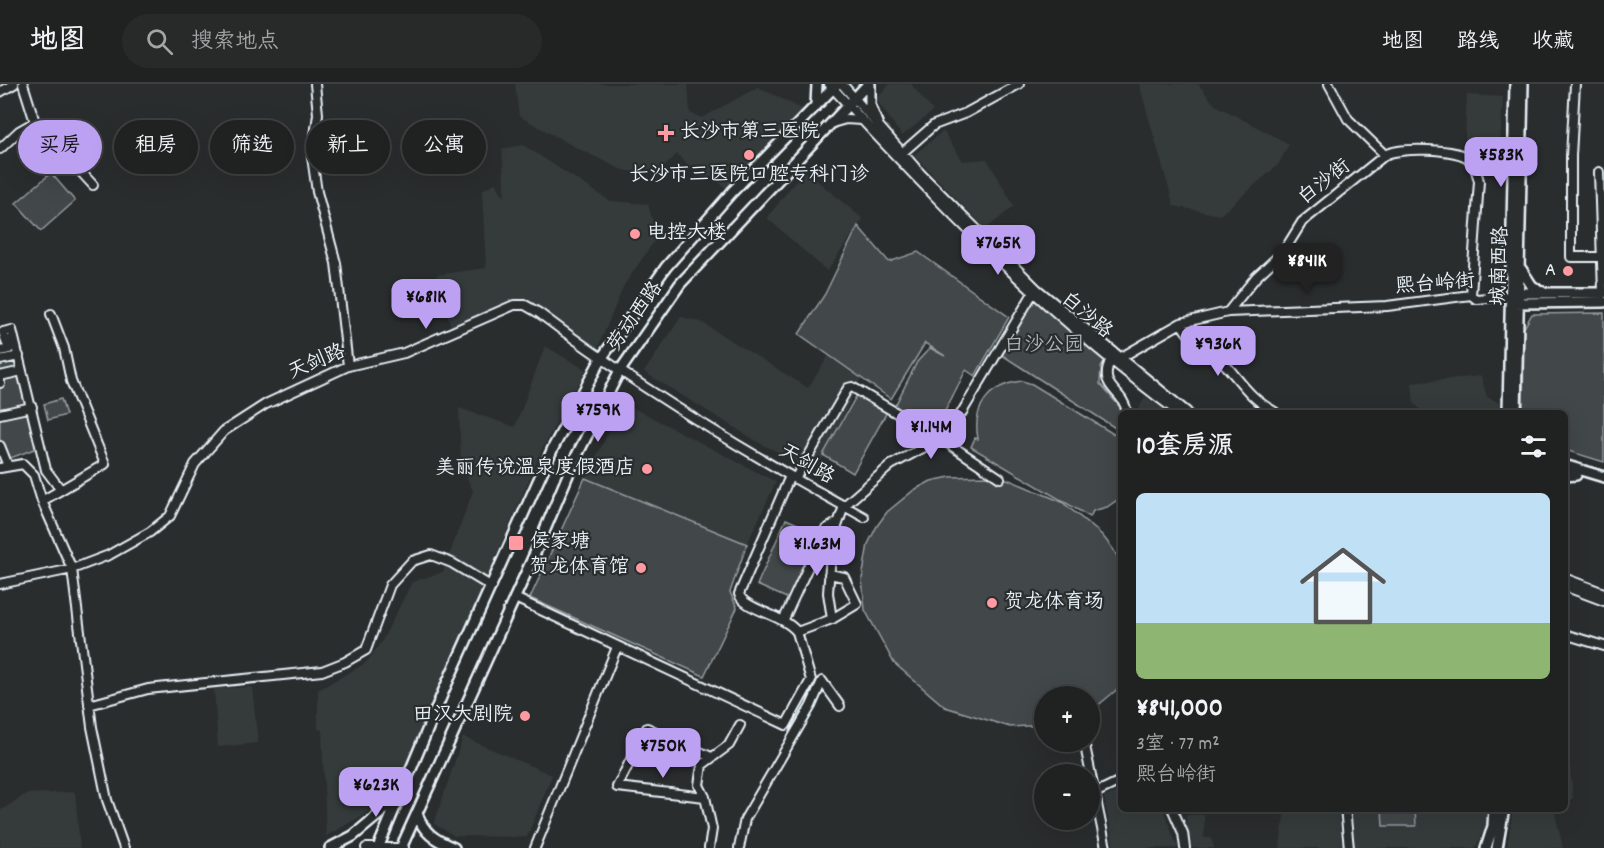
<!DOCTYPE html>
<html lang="zh">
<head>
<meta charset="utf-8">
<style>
  :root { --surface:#202222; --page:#282a2a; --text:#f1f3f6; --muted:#a2a4a5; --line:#3d3f40; --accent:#bca0f2 }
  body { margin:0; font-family:Dekko,"LXGW WenKai TC",sans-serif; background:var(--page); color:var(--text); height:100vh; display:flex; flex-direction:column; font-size:22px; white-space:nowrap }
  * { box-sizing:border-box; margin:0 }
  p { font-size:20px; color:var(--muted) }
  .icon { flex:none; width:33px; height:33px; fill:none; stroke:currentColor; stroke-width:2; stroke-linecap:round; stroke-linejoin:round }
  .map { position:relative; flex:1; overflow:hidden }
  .sheet { position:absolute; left:1118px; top:326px; width:450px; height:402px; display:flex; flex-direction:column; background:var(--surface); border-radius:9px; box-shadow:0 6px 24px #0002,0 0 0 2px var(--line) }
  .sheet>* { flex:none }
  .banner { position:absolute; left:18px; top:36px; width:570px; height:54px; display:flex; gap:12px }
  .tools { position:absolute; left:1034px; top:602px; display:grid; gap:12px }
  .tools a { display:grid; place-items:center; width:66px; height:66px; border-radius:50%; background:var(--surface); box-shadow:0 6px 24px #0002,0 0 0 2px var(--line); font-size:30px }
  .price { position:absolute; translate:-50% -51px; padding:0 14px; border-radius:12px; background:var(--accent); color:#111; font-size:20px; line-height:39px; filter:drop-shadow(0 2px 3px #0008) }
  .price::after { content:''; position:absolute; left:50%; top:36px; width:18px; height:14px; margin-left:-9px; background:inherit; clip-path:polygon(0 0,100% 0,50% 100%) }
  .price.active { background:#222; color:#fff }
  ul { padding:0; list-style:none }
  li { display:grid; align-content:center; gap:12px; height:318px; padding:0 18px }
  li span { display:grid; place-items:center; height:186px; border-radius:9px; color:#555 }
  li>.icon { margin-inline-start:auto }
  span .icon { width:108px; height:108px; fill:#fffc; stroke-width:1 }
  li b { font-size:26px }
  h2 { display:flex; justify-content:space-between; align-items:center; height:72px; padding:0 18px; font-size:26px }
  .tag { padding:0 21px; border-radius:27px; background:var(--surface); box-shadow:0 6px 24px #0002,0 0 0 2px var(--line); font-size:21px; line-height:54px }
  .tag.active { background:var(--accent); color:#111 }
  header { display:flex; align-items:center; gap:36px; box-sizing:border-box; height:84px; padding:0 30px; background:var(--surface); border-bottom:2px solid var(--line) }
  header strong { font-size:28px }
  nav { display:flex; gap:33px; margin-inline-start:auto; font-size:21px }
  .search { width:420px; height:54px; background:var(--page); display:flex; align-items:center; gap:15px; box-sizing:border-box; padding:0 21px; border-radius:33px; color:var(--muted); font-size:22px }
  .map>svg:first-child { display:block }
</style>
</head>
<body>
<header>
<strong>地图</strong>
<div class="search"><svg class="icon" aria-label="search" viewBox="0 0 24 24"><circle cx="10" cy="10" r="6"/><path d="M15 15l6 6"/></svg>搜索地点</div>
<nav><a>地图</a><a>路线</a><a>收藏</a></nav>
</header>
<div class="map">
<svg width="1604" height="764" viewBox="0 0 1604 764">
  <rect width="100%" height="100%" fill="#2a2d2e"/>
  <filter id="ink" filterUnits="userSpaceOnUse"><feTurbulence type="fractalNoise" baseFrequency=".0167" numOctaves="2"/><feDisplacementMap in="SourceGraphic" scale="12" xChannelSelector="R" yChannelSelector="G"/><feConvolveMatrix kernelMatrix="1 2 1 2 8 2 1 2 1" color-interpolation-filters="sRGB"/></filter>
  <g filter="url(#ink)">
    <!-- built -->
    <path fill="#363a3b" d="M515,0h173l2,29 12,5 56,-31 46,23 -74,82 -15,-13 -10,3 -28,-28 -16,16 -28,2 -13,-3 -45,-22 -56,-31z
      M890,0h21l22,27 -31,25 -26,-37z
      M1139,0h59l17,21 74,39 -11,21 -58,50 -46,-9z
      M1467,11l36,2 -4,64 -35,-5z
      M943,47l20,30 24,-2 27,47 -28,23 -72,-74z
      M523,61l87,56 38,3 9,33 -33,48 -28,67 -78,-50 -67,25 -15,-52 50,-7 -4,-78 13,-7 10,14 -3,-48z
      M804,86l59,49 -36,52 -60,-53z
      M681,233l20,5 107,66 21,-33 32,23 -44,93 -54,-26 -119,-73z
      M545,262l41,24 -43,77 -152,352 -65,37 -4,-106 -4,-1v-39l48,-27 16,-22 30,-59 31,-10 30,-81 -12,-27 -2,-56 56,19z
      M1481,292l6,21 13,6v9h-77l-9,-9 -2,-20z
      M1145,313l22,15h-30z
      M624,319l152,79 -29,62 -162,-66z
      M252,603l6,56 -40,4 -4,-58z
      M1565,625l8,89 -8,5 -1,-94z
      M463,653l89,38 -25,62 -72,-1 -21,-12z
      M1120,707v17l43,1 15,39h-64l-10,-51z
      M75,708l5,56h-80v-37l26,-17z
      M1285,724l53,1 4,39h-62z
      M1352,725h134v18l-11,21h-120z
      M1513,725h41l9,39h-56z
      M1186,731h18v23h7l3,10h-22l-1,-10 -4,-1z"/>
    <!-- green -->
    <path fill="#424648" stroke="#959ca0" stroke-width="1.5" d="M51,89l24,28 -34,30 -25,-28z
      M858,142l31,36 29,-10 91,65 -34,59 -9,-6 -21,41 -13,18 -37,-23 22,-44 13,-14 15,8 -20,-13 -34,56 -92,-65 26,-40z
      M1034,215l72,59 -5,10 -1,16 20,23v24l-118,-76z
      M1604,229v149l-39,-12 -1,-38h-41l1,-84 8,-14z
      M16,259l29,102 -45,17v-114z
      M1022,297l10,3 88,54v60l-13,9 -14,4 -3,6 -119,-70 4,-9 3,1c-6,-33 11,-54 44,-58z
      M858,309l30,17 -35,63 -30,-18z
      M61,315l5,16 -18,5 -4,-16z
      M987,392l20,3 55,23 40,33 11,14 7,12v126l-31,26v-17h-45v29l-34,2 -65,-20 -51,-44 -29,-53 -3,-31 6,-35 9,-18 10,-14 27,-22 17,-9 19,-4z
      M585,394l162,66 -17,48 7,16 -33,68 -174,-78z
      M786,435l32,14 -29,66 -32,-14z
      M1382,725h33l1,17h-33z"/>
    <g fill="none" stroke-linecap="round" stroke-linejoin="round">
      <defs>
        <path id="minor" d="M23,0l12,38 58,63
          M315,0l3,30 -6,43 5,35 19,71 12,103
          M829,0c108,118 220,233 349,328
          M842,0l78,89 117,116 150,123
          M1329,0l19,35 37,36
          M1575,0l-4,72v101h33
          M0,8l14,-8
          M832,39l14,-4 15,1
          M0,65l19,-18 16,-9
          M902,69l32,-28 32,-12 53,-29
          M1599,88l4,121
          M1228,228l28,-35 28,-26 18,-29 83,-67c13,-8 73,-7 84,4 6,5 8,15 10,22l-8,114
          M51,230l13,34 7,33 34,83 -63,37 30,68 20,158 15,73 17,48
          M1181,239c12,21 19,17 34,31 22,20 31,43 60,58
          M14,255l-8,2 -3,-9 9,-2 34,140 15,20
          M0,267l9,-2 -3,-8
          M1111,274c-14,32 11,29 16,54
          M1120,274l61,-35 47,-11 159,-6 84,-11 5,4 35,-3
          M0,276l19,-4
          M0,292l22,-5
          M0,298v1
          M0,330l32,-7
          M0,362l8,20
          M0,384l23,-4 11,11 8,26
          M790,392l-51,118c5,16 44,20 58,38
          M795,395l53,-91 4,-1 91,53 57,38
          M1564,494l40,15
          M0,500l72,-15 37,-14 41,-23 20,-16 25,-52 29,-33 42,-27 82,-38 56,-13 110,-48h11l14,8c102,77 213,143 325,204
          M1564,502l40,15
          M515,514l271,127 25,-45 -14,-48 35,-13 25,-15 -13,-27 -15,-3
          M784,535l41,-89 13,-8
          M832,535l-4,-26 4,-52 12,-35 47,-41 58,-31 84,-141
          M1564,550l40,12
          M89,621l59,-16 174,-18 23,-9 21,-12 24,-65 22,-24 19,-6 21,8 40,24
          M1084,657l22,107
          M1095,709l25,-12
          M705,713l-88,-10 30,-59 64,29
          M1172,724l11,25 2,15
          M1345,724l4,40
          M366,764h38
          M535,764l82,-201
          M709,764l3,-19 -7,-32 -6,-12 3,-20 27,-20 11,-20
          M739,764l6,-29 66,-113 11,-25 18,25"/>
        <path id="major" d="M870,0v21l7,18
          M816,21l1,-21
          M1521,185l11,17 12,7
          M1513,209h91
          M1513,219l91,-1
          M1508,328l7,-328
          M1516,328l7,-328
          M1564,381l40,12
          M1564,392l12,-1
          M417,729c6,20 18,27 37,35
          M330,764l23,-12 43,-36
          M378,764l66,-158 109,-242 48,-89 65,-92 66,-75 105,-108
          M401,764l135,-297 37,-88 46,-91 61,-88 188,-200
          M1486,764l7,-22 1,-18
          M1497,764l7,-40"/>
      </defs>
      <!-- minor casing -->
      <use href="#minor" stroke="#e8f1f8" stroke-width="12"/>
      <!-- major casing -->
      <use href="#major" stroke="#e8f1f8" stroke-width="14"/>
      <!-- minor -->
      <use href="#minor" stroke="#2a2d2e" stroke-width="8"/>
      <!-- major -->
      <use href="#major" stroke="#2a2d2e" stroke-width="9"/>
    </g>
  </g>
  <!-- markers -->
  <g fill="#ff9aa2" stroke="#2a2d2e" stroke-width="2">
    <path d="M663 40h6v6h6v6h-6v6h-6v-6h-6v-6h6z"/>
    <circle cx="749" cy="71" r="6"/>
    <circle cx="635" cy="150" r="6"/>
    <circle cx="1568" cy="187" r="6"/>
    <circle cx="647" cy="385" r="6"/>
    <rect x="508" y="451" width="16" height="16" rx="3"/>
    <circle cx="641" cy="484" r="6"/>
    <circle cx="992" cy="519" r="6"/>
    <circle cx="525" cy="632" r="6"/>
  </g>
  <g text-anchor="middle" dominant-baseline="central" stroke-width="4.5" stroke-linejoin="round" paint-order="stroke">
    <!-- poi labels -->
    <g font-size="20" fill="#e8f1f8" stroke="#2a2d2e" text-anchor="start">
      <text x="680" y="49">长沙市第三医院</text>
      <text x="749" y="92" text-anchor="middle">长沙市三医院口腔专科门诊</text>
      <text x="647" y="150">电控大楼</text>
      <text x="1556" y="187" text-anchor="end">A</text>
      <text x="635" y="385" text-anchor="end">美丽传说温泉度假酒店</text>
      <text x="530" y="459">侯家塘</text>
      <text x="629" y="484" text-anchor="end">贺龙体育馆</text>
      <text x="1004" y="519">贺龙体育场</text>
      <text x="513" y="632" text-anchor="end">田汉大剧院</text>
    </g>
    <!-- street labels -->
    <g font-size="20" fill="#e8f1f8" stroke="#2a2d2e">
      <text transform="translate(1325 99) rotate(-38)">白沙街</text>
      <text transform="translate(1501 182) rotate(-88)">城南西路</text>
      <text transform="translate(1435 201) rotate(-4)">熙台岭街</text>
      <text transform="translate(1086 232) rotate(40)">白沙路</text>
      <text transform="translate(636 233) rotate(-55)">劳动西路</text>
      <text transform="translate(317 279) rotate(-23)">天剑路</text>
      <text transform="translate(806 381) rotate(30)">天剑路</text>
    </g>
    <!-- park labels -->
    <g font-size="20" fill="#aeb5ba" stroke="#2a2d2e">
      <text x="1044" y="262">白沙公园</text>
    </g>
  </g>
</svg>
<div class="tools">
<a>+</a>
<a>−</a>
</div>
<b class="price" style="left:1501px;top:104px">¥583K</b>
<b class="price" style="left:998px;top:192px">¥765K</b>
<b class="price active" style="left:1307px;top:210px">¥841K</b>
<b class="price" style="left:426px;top:246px">¥681K</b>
<b class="price" style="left:1218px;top:293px">¥936K</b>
<b class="price" style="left:598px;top:359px">¥759K</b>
<b class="price" style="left:931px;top:376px">¥1.14M</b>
<b class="price" style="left:817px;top:493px">¥1.63M</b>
<b class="price" style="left:663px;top:695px">¥750K</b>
<b class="price" style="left:376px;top:734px">¥623K</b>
<div class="banner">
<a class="tag active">买房</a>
<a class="tag">租房</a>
<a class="tag">筛选</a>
<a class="tag">新上</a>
<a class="tag">公寓</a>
</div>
<section class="sheet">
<h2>10套房源<svg class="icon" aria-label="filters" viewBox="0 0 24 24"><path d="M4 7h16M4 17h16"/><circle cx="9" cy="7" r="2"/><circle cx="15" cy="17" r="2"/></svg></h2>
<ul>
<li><span style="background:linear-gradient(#bfe0f5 70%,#8fb573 0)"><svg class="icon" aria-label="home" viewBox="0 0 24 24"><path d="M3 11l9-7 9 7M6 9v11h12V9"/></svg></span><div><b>¥841,000</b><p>3室 · 77 m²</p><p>熙台岭街</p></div></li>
</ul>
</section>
</div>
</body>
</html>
